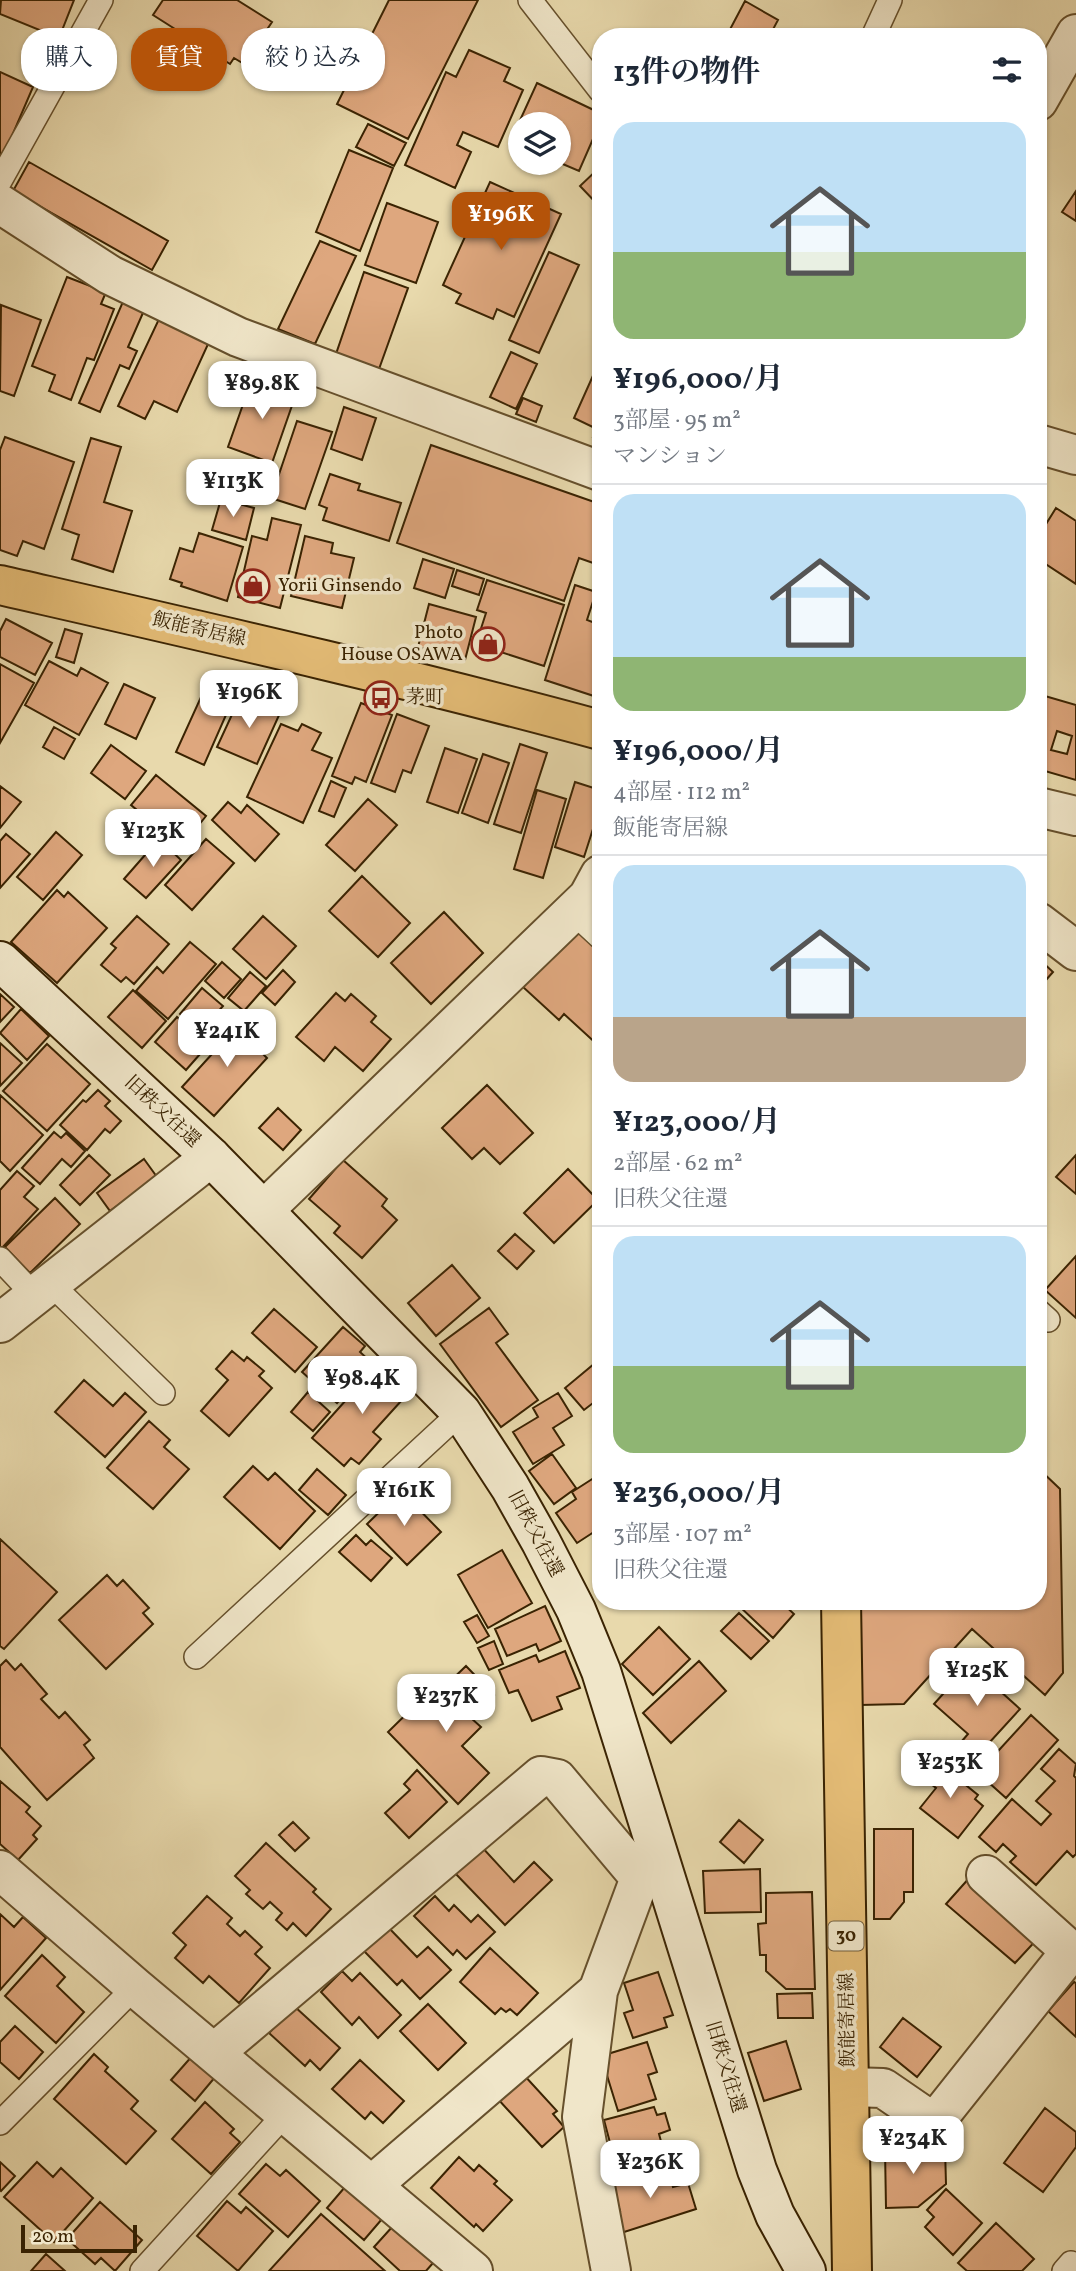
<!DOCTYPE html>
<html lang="ja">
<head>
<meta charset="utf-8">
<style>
  :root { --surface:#fff; --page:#f2f2f3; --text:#1f2937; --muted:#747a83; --line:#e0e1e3; --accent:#b45309 }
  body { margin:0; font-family:Vollkorn,"Noto Serif JP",serif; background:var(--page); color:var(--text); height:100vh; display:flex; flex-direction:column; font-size:26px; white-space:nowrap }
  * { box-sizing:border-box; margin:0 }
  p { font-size:23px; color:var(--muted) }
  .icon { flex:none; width:38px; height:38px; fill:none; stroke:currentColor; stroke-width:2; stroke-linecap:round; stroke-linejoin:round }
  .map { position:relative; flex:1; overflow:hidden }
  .sheet { position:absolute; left:592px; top:28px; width:455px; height:1582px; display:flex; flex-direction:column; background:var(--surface); border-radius:28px; box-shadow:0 2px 5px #0004 }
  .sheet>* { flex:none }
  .hud { position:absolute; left:21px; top:28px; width:466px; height:63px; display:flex; gap:14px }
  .fabs { position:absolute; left:508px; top:112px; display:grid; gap:14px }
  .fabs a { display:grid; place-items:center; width:63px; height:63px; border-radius:50%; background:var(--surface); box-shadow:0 2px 5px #0004; font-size:35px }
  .scale { position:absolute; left:21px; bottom:18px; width:116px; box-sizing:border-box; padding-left:7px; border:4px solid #3a2302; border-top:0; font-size:19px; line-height:24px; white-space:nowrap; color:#3a2302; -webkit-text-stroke:5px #f0e6c9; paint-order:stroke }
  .price { position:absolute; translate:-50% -60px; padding:0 16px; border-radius:14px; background:#fff; color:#222; font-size:23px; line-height:46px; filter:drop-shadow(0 2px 4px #0008) }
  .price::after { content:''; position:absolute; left:50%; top:42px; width:21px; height:16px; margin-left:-10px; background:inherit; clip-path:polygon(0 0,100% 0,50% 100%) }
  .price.on { background:var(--accent); color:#fff }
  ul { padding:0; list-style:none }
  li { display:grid; align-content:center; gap:14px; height:371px; padding:0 21px }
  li+li { border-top:2px solid var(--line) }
  li span { display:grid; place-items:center; height:217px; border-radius:21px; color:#555 }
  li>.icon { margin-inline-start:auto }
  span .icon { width:126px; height:126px; fill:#fffc; stroke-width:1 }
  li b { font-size:30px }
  h2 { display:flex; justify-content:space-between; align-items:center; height:84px; padding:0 21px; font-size:30px }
  .tag { padding:0 24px; border-radius:28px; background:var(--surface); box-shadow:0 2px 5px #0004; font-size:24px; line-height:63px }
  .tag.on { background:var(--accent); color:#fff }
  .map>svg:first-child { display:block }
</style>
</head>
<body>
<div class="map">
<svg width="1076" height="2271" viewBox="0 0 1076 2271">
  <rect width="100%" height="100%" fill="#e8d9ac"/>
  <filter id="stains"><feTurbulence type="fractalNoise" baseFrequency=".00286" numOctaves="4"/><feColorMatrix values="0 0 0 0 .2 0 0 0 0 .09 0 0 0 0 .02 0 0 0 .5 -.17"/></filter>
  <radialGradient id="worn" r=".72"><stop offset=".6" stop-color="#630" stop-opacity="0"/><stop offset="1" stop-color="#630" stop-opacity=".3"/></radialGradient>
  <!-- building -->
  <path fill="#dea77e" stroke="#3a2302" stroke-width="2" fill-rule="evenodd" d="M1,0h73l-15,38 -59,-24z
    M163,0h74l35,22 -28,42 -10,-6 -4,6 -77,-49z
    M389,0h89l-70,139 -71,-35z
    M745,1l33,19 -9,17h-43z
    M469,50l41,18 -6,13 19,9 -25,57 -35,-15 -6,13 14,7 -16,36 -50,-23 41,-93 10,5z
    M0,72l33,15 -30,70 -3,-2z
    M537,83l63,30v10l-21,48 -21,-9v-38h-38v20l-9,-4z
    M368,124l38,19 -12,23 -38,-19z
    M349,150l44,18 -33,83 -44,-19z
    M29,162l139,79 -16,29 -139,-79z
    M600,167v40l-20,-21z
    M490,182l71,32 -47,103 -17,-8 -4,10 -37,-16 5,-9 -18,-9z
    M1076,191v30l-14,-9z
    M387,203l51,19 -22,61 -51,-18z
    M320,241l36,15 -41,88 -37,-15z
    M549,252l30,13 -40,88 -30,-13z
    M364,272l44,16 -29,81 -43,-15z
    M67,277l39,15 -5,12 13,5 -20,51 -7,-2 -16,42 -22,-9 6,-16 -23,-9z
    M125,297l21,9 -18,41 9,4 -8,18 -9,-4 -20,47 -21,-9z
    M1,305l40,15 -27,76 -14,-5z
    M159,319l50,23 -32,70 -23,-11 -9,18 -27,-13z
    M511,352l26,12 -21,45 -26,-12z
    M600,360v81l-7,-4 4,-8 -23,-11z
    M252,379l44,15 -24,69 -44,-16z
    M523,398l19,8 -6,16 -20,-8z
    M344,407l32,11 -14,42 -31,-11z
    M297,421l35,11 -27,77 -34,-11z
    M5,437l69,25 -30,87 -21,-8 -6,15 -17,-6v-100z
    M91,438l30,9 -17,55 28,9 -19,61 -41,-13 7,-24 -17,-6z
    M431,445l169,59 -1,61 -20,-7 -15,43 -167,-58z
    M330,474l30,10 -2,6 43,13 -12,38 -66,-21 4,-12 -8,-3z
    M221,499l33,9 -8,32 -34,-10z
    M1056,508l20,13v63l-38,-25v-22z
    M272,518l29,7 -21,83 -42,-11 14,-61 15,4z
    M199,533l44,14 -16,54 -46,-15 1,-3 -12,-4 10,-31 13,4z
    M305,536l28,7 -2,10 23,5 -12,50 -51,-12z
    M423,559l31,10 -9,29 -31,-10z
    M457,570l27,9 -5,16 -27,-9z
    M487,580l77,25 -20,61 -68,-22 10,-31 -9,-3z
    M575,585l21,7 -9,28 13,5v73l-55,-18z
    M429,604l47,13 -11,43 -47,-13z
    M6,619l46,24 -17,32 -35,-18v-26z
    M65,629l17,5 -8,29 -18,-6z
    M49,661l28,15 4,-8 27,15 -29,52 -54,-30z
    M0,664l34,19 -34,60z
    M124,684l31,14 -19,41 -31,-15z
    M206,686l27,13 -29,66 -28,-13z
    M1038,694l38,11v75l-38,-11zM1057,731l15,5 -5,18 -16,-4z
    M241,695l39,18 -23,51 -40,-17z
    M361,703l31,12 -26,67 -11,-5 -3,7 -20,-8z
    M397,714l32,12 -18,47 -8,-3 -8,22 -24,-9z
    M281,724l17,7 4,-7 19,9 -9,17 20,8 -29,65 -56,-26z
    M54,727l21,12 -11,20 -21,-12z
    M520,744l27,9 -26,80 -27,-9z
    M111,745l35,26 -21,28 -34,-26z
    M445,748l32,11 -19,54 -31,-11z
    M483,754l26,9 -21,60 -26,-10z
    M156,775l50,41 -16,20 -4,-3 -9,10 -46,-38z
    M331,781l15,7 -12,29 -15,-6z
    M575,782l25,8v17l-16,50 -29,-10z
    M0,786l21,16 -21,26z
    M537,790l29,9 -23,79 -29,-9z
    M368,799l29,26 -42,46 -29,-26z
    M228,802l13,11 6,-8 32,29 -24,27 -43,-41z
    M56,832l26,23 -39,45 -26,-23z
    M6,834l24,20 -30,34v-47z
    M159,839l22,21 -35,38 -22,-19z
    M206,839l28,24 -42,47 -27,-25z
    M362,876l48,47 -32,34 -49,-46z
    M57,890l7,7 4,-5 39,36 -50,55 -46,-41z
    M444,912l39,41 -52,51 -40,-41z
    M137,916l32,28 -35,40 -8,-7 -5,5 -20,-17 15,-17 -5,-4z
    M263,916l33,30 -30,33 -33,-30z
    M579,926l21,19v102l-36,-33 -5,6 -36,-33z
    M190,942l26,22 -48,55 -32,-28 21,-24 6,6z
    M1038,958l15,14 -15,17z
    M222,962l19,17 -17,19 -19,-17z
    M283,970l12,12 -20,23 -13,-12z
    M250,972l16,14 -22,25 -16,-13z
    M202,988l21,18 -8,9 14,11 -15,18 -34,-30z
    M133,990l33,31 -24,27 -34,-31z
    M336,993l9,8 6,-7 25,22 -5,6 20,17 -28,32 -28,-24 -11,14 -28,-24z
    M0,994l14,13 -14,15z
    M21,1009l28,27 -22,24 -27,-27z
    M177,1017l31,28 -22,25 -31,-28z
    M243,1020l24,22 -8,8 8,8 -53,58 -32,-29z
    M0,1043l22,20 -22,23z
    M47,1044l43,40 -43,47 -44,-40z
    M487,1085l46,48 -33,31 -16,-16 -12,11 -30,-31z
    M98,1090l12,11 -5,5 16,15 -11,12 -5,-4 -18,21 -27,-25 23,-25 3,2z
    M0,1095l43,40 -33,36 -10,-10z
    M278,1108l23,22 -18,20 -24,-22z
    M54,1132l7,6 5,-5 19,18 -14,16 -9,-8 -22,25 -18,-16z
    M89,1155l21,20 -30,30 -20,-20z
    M1076,1155v39l-20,-17z
    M144,1159l13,18 -47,34 -13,-18z
    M343,1160l44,39 -5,7 15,14 -35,38 -28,-25 6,-7 -31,-27z
    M568,1169l30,31 -44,43 -30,-30z
    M17,1171l17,15 -10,11 14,12 -36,39 -2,-2v-56z
    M55,1198l25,26 -50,49 -25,-26z
    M515,1234l19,17 -17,18 -19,-18z
    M1076,1256v62l-31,-28z
    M452,1265l28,33 -44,38 -28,-33z
    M489,1308l19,26 -12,9 42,57 -37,27 -61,-83z
    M274,1309l43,38 -22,25 -43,-39z
    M343,1327l22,19 -5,6 12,11 -35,40 -35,-31z
    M232,1351l12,10 3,-4 17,14 -5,5 13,12 -43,48 -28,-25 27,-31 -12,-11z
    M600,1359v52l-7,-8 -9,7 -19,-22z
    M381,1361l31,28 -39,43 8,7 -22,25 -8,-6 -7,8 -32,-28z
    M84,1380l29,26 12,-13 21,19 -41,45 -50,-45z
    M308,1392l22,20 -17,19 -22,-19z
    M558,1393l14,23 -19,12 11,17 -31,19 -20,-32 25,-15 -5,-9z
    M149,1421l21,19 -6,7 25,22 -36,40 -46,-41z
    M552,1454l24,34 -22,16 -25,-33z
    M253,1466l15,14 7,-7 40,38 -35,38 -56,-52z
    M1038,1468l22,21 3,184 -18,22 -73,-66 -68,75 -44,1 -4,-104h182z
    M317,1469l29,26 -18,20 -29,-25z
    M600,1474v54l-23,15 -21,-30 20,-14 -4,-7z
    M401,1491l40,41 -34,33 -40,-41z
    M356,1535l10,10 5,-5 21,18 -21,23 -32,-29z
    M0,1539l57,53 -53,57 -4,-3z
    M502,1550l30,53 -44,25 -30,-53z
    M107,1575l10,11 6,-6 26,28 -6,5 10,11 -47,45 -47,-49z
    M742,1601h38l14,13 -21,24 -35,-33z
    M545,1606l16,35 -22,10 -3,-7 -29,12 -12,-27z
    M739,1613l30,28 -18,18 -30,-28z
    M477,1615l12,21 -12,7 -13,-21z
    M659,1627l31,32 -37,36 -31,-31z
    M494,1641l9,23 -14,6 -11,-22z
    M565,1651l15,37 -23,9 5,12 -30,12 -14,-31 -9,3 -10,-23 37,-15 3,7z
    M6,1660l9,10 6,-6 26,30 -6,5 18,19 6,-6 25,28 -6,5 10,13 -47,42 -47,-53v-81z
    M699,1661l27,30 -55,52 -28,-30z
    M970,1664l50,45 -42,46 -16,-14 6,-7 -34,-30z
    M466,1666l28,29 -23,23 10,9 -19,19 27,27 -31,31 -70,-72 46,-45 5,5z
    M1031,1715l27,25 -52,58 -28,-25z
    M1059,1749l17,15 -2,12 2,2v76l-3,3 -6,-6 -31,34 -26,-23 6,-6 -13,-12 -7,8 -17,-15 33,-38 29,26 10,-11 -15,-13 19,-20 -14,-12z
    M935,1760l43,35 -3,4 8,7 -25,32 -38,-30 16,-20 -15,-12z
    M417,1770l30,32 -38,36 -24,-25 25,-23 -6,-6z
    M0,1781l30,26 -4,5 15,14 -8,9 4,4 -19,21 -18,-16z
    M739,1820l24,20 -19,23 -24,-21z
    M293,1822l16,16 -14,13 -16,-16z
    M874,1829h39v63h-9v10l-14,17h-16z
    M266,1843l50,46 -3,3 18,17 -25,27 -13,-13 -6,7 -11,-10 6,-7 -12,-11 -7,7 -17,-15 4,-4 -15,-14z
    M480,1845l34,37 20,-20 18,18 -47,45 -52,-54z
    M760,1869l1,43 -56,1 -2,-42z
    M971,1876l69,60 -25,27 -69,-59z
    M812,1892l3,97h-29l-20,-18v-16h-6l-2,-31 8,-1v-30z
    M207,1896l25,22 -5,6 13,12 5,-5 17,16 -7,7 15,14 -31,35 -30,-27 -6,7 -28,-25 11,-13 -13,-12z
    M435,1896l14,15 5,-6 17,17 7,-7 17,17 -29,27 -9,-9 -4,5 -39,-39z
    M0,1914l14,13 9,-10 23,21 -46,52z
    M388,1927l29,30 11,-10 23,23 -31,29 -18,-19 -5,5 -33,-34z
    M490,1948l48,45 -21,22 -7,-6 -4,3 -5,-4 -6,6 -35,-32z
    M42,1955l23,22 -8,9 27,26 -28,31 -51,-47z
    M342,1971l10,10 8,-8 41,42 -23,23 -19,-21 -7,8 -31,-33z
    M658,1972l15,43 -9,3 3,9 -34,11 -9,-25 9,-3 -9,-27z
    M1074,1982l2,1v54l-28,-26z
    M812,1993l1,25h-35l-1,-24z
    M428,2004l38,39 -28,27 -38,-39z
    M294,2006l46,42 -20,22 -10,-10 -5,6 -36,-33z
    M903,2018l38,29 -24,30 -37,-30z
    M15,2026l28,26 -24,27 -19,-17v-20z
    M786,2041l15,48 -37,12 -16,-48z
    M647,2042l10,30 -9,3 8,24 -38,12 -17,-55z
    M94,2054l14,13 -3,4 33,30 -7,8 25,22 -30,33 -72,-65z
    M193,2055l23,21 -21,25 -24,-21z
    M360,2060l44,41 -21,22 -12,-11 -6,7 -33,-30z
    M523,2074l34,37 -4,3 11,13 -22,20 -45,-49z
    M205,2102l29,27 -4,4 10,9 -29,32 -39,-35z
    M654,2107l3,8 8,-2 5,17 -11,4 7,26 -48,13 -14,-53z
    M1045,2108l31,24v15l-33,45 -39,-29z
    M945,2148l1,36 -28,23 -32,1 -1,-59z
    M459,2157l15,14 5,-6 18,16 -3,3 18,16 -29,31 -7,-7 -2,3 -43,-39z
    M0,2162l15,14 -14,15 -1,-1z
    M37,2162l16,15 8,-9 32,30 -39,44 -50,-45z
    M266,2164l14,12 6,-6 34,31 -32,36 -49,-43z
    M667,2167l6,20 15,-4 8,26 -75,24 -7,-20 6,-2 -8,-26z
    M345,2187l37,32 -18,21 -37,-32z
    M946,2189l36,34 -29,32 -28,-28 9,-10 -7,-7z
    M227,2201l14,12 5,-6 27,24 -35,40 -41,-35z
    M100,2202l42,38 -27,31 -14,-13 -6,6 -28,-25z
    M321,2214l64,57h-116z
    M996,2223l38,36 -12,12h-55l-9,-8z
    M393,2226l40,37 -7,8h-26l-26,-24z
    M46,2254l19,17h-34z"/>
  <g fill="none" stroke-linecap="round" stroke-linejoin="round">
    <defs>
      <path id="lane" d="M530,0l70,90
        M873,37l17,-37
        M0,181l101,-181
        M572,911l28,26
        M0,1259l34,36
        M50,1283l113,110
        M1038,1311l10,9
        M196,1657l265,-245
        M0,2123l135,-136
        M142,2271l143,-157
        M1064,2271l7,-8"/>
      <path id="street" d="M1038,101l38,-67
        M0,204l110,71 128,62 362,134
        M1038,444l38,11
        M1038,807l38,9
        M1038,922l38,29
        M264,1210l324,-313 12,-22
        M0,1323l211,-166
        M0,1870l135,117 338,284
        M986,1875l90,81
        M598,1991l-16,126 29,154
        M214,2053l327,-277 16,3 84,100
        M849,2087l34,1 51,35 137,-172
        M372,2185l226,-194 50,-135"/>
      <path id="secondary" d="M0,961l211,196 250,255 49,75 31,55 35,68 25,61 156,499 18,45 31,56"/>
      <path id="primary" d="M0,585c201,46 401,91 600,145
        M841,1601l11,670"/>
    </defs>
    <!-- lane casing -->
    <use href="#lane" stroke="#66502c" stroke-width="26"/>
    <!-- street casing -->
    <use href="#street" stroke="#66502c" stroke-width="42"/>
    <!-- secondary casing -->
    <use href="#secondary" stroke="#3a2302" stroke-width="42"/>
    <!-- primary casing -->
    <use href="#primary" stroke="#3a2302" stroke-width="42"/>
    <!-- lane -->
    <use href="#lane" stroke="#f0e6c9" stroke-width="23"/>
    <!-- street -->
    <use href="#street" stroke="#f0e6c9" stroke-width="38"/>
    <!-- secondary -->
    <use href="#secondary" stroke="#f0e6c9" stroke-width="38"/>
    <!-- primary -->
    <use href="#primary" stroke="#e4bc76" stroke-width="38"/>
  </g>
  <!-- icons -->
  <defs>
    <symbol id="shop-ring" viewBox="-11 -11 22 22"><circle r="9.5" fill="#f0e6c9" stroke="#8f2418" stroke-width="1.5"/><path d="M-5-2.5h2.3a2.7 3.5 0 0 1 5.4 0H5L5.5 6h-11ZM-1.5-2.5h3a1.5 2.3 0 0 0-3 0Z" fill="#8f2418"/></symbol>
    <symbol id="bus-ring" viewBox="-11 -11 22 22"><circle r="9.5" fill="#f0e6c9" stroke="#8f2418" stroke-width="1.5"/><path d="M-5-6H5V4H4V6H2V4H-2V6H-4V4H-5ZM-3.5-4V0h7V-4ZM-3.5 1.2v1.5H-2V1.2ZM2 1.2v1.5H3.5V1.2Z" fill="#8f2418"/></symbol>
  </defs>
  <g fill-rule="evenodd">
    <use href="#shop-ring" x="234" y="567" width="38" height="38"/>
    <use href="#shop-ring" x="469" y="625" width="38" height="38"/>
    <use href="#bus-ring" x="362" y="679" width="38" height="38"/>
  </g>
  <g text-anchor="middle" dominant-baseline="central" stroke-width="7" stroke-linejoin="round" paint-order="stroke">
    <!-- shield labels -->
    <rect fill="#f0e6c9" stroke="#715e3e" stroke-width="2" x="828.5" y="1921.5" width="35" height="29" rx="5"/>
    <g font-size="18" font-weight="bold" fill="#3a2302">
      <text x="846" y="1936">30</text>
    </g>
    <!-- poi labels -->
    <g font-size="19" fill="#3a2302" stroke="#f0e6c9" text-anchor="start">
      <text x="278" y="586">Yorii Ginsendo</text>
      <text x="463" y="633" text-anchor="end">Photo<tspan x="463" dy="22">House OSAWA</tspan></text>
      <text x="406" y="698">茅町</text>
    </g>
    <!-- street labels -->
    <g font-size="19" fill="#3a2302" stroke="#f0e6c9">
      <text transform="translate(199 630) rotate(13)">飯能寄居線</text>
      <text transform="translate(162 1112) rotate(43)">旧秩父往還</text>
      <text transform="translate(535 1534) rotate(62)">旧秩父往還</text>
      <text transform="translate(848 2020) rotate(-91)">飯能寄居線</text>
      <text transform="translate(725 2067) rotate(73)">旧秩父往還</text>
    </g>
  </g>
  <rect width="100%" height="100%" filter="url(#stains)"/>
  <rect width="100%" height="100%" fill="url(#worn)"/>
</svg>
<div class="fabs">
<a><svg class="icon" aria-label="layers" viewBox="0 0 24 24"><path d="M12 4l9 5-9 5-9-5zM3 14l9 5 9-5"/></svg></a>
</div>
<div class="scale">20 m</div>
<b class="price on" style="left:501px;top:252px">¥196K</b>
<b class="price" style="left:262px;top:421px">¥89.8K</b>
<b class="price" style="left:233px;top:519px">¥113K</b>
<b class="price" style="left:249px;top:730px">¥196K</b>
<b class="price" style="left:153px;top:869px">¥123K</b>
<b class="price" style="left:227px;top:1069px">¥241K</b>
<b class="price" style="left:362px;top:1416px">¥98.4K</b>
<b class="price" style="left:404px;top:1528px">¥161K</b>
<b class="price" style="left:977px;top:1708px">¥125K</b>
<b class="price" style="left:446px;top:1734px">¥237K</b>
<b class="price" style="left:950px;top:1800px">¥253K</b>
<b class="price" style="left:913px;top:2176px">¥234K</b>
<b class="price" style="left:650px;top:2200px">¥236K</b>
<div class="hud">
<a class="tag">購入</a>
<a class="tag on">賃貸</a>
<a class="tag">絞り込み</a>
</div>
<section class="sheet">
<h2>13件の物件<svg class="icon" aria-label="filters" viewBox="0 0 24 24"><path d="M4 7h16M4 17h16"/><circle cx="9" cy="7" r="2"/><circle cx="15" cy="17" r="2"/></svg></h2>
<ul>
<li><span style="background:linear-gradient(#bfe0f5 60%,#8fb573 0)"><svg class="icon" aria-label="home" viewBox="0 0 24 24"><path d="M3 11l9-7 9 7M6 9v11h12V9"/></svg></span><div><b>¥196,000/月</b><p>3部屋 · 95 m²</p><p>マンション</p></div></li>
<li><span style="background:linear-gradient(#bfe0f5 75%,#8fb573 0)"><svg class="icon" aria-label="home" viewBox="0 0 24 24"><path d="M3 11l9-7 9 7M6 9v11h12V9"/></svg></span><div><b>¥196,000/月</b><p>4部屋 · 112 m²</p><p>飯能寄居線</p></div></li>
<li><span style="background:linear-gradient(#bfe0f5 70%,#b9a48a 0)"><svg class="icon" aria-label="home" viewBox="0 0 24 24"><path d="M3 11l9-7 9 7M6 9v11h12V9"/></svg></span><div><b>¥123,000/月</b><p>2部屋 · 62 m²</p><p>旧秩父往還</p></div></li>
<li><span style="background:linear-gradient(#bfe0f5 60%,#8fb573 0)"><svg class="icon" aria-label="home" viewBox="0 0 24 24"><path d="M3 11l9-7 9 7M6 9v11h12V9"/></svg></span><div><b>¥236,000/月</b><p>3部屋 · 107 m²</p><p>旧秩父往還</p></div></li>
</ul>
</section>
</div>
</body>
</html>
